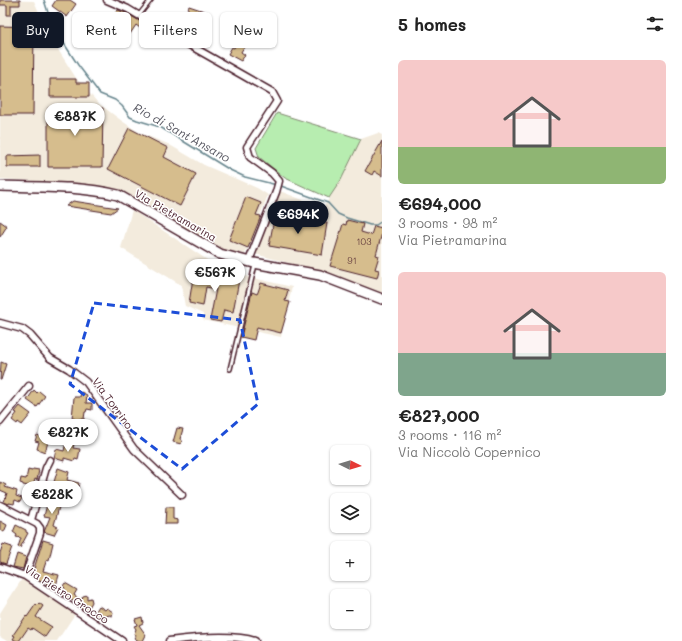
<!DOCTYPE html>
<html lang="en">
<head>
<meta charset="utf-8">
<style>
  :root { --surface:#fff; --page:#f6f6f6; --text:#222; --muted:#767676; --accent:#111827 }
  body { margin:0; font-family:Mali,sans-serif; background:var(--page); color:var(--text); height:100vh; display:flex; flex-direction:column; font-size:15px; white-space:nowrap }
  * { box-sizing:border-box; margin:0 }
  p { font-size:13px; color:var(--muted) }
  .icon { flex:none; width:22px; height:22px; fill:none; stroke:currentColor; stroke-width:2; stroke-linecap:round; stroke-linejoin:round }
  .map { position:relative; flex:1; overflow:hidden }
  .side { display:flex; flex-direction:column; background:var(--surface); width:300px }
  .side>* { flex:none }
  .hud { position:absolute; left:12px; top:12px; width:310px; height:36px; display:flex; gap:8px }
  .needle { width:26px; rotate:95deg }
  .buttons { position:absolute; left:330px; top:445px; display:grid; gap:8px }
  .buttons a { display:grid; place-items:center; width:40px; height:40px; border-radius:6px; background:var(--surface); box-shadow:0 1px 3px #0004; font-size:20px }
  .price { position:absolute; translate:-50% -34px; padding:0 9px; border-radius:14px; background:#fff; color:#222; font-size:13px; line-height:26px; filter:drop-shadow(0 1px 2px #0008) }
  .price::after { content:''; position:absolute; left:50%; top:24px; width:12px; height:9px; margin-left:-6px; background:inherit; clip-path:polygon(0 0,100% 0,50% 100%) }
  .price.current { background:var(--accent); color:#fff }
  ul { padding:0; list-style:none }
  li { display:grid; align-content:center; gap:8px; height:212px; padding:0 16px }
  li span { display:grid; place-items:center; height:124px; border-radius:6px; color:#555 }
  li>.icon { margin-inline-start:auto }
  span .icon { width:72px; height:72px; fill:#fffc; stroke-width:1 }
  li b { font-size:17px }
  h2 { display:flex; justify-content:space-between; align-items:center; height:48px; padding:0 16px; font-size:17px }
  .pill { padding:0 14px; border-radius:6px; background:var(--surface); box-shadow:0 1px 3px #0004; font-size:14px; line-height:36px }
  .pill.current { background:var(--accent); color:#fff }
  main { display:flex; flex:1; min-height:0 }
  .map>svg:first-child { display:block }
</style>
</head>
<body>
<main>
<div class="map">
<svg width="382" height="641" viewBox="0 0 382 641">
  <rect width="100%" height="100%" fill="#fff"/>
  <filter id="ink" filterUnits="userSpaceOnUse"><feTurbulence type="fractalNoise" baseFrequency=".025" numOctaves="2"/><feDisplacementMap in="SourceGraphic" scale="8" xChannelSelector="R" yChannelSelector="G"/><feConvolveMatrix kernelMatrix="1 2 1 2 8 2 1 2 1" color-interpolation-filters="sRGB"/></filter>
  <g filter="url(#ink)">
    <!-- built -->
    <path fill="#f3ebdd" d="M0,0l34,1 16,36 26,41 22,25 24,18 18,12 28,11 36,21 53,23 11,7 -23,59 -19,-3 -38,-19 -52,-33 -23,-8 -78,-10 -35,-2z
      M378,133l4,2v158l-59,-21 -68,-18 25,-63 43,17 18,-28 20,-41z
      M132,210l92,61 68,16 -11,50 -78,-17v-6l-18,-8 -4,-21 -60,-37z
      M22,579l53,35 -18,27h-50l-7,-4v-24z"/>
    <!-- green -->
    <path fill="#b7edb0" stroke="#80866e" d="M277,113l84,26 -20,41 -12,18 -44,-20 -26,-21 -3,-9z"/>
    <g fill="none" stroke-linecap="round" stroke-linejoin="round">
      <!-- stream -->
      <path stroke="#66858d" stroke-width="1.5" d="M44,0l8,25 26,40 22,29 15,6 7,6 8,11 7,3 23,7 70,43 15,7 32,8
        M281,186l47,17 10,11 9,4 23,7h6l6,-4"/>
    </g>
    <!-- building -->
    <path fill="#d6bd8d" stroke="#4a1f2b" d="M0,0h20v5h-9v10h-4v-10h-7z
      M56,0h14l6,4 -9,13 -15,-11z
      M189,6l18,6 -2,4 -5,-2 -1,4 -13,-5z
      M118,10l8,3 17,10 -3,5 -4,-3 -6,9 -8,-5 -2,2 -9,-7 7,-9 -3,-2z
      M200,23l11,5 -2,4 -11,-5z
      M0,26l34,1 -1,88h-33z
      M237,43l7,4 -3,5 4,3 -4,6 -13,-7 4,-7 2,1z
      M50,79h26v4h13v14h-39z
      M48,108h55l-1,59h-54z
      M129,128l39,20 -4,9 32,17 -16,32 -72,-37z
      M382,141v35l-8,-5 -2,4 -7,-4z
      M40,155v12h-33v-11z
      M246,197l15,6 -5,12 5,1 -13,32 -19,-8z
      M73,201l45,7 -7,5 -45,-7z
      M275,214l52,9 -5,32 -53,-9z
      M347,220l16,4 -2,8 10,3 3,-9 8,2v5l-6,22 3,1 -4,13 4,1 -2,8 -47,-12 13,-42 3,1z
      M0,221l7,5 -7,11z
      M194,272l45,8 -6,32 -9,-2 -3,12 -11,-2 6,-31 -10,-2 -3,19 -14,-3z
      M261,283l27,7 -3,11 5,1 -9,31 -24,-6 -3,13 -13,-3 11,-45 5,2 1,-2z
      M1,362l5,2 -5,16h-1z
      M34,390l3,3 2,-2 6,5 -8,11 -10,-7z
      M81,392l6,3 -1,8h6v7l-5,-1 -1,3h-1l-1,7h-5v4h-5l1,-4 -3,-1 2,-21h6z
      M20,406l11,8 -9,11 -4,-3 -1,2 -5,-4 5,-7 -2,-1z
      M177,428l6,1 -3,10 2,1 -1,4 -8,-2z
      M37,435l12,4 -4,13 -8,-3 2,-7 -4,-1z
      M66,442l8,2 -1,4 7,1 -2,11 -3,-1 -1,2 -10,-3v3l-10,-3 2,-9 8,2z
      M58,468l11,4 -2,8 12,3 -3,14 -24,-8z
      M33,469l6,1 -2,10 -2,-1 -2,8 -10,-2v-1l-3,-1 1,-5 5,1 2,-9 4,1z
      M0,482l6,3 -1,2 12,4 -1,5 6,2 -2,4 -5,-2 -1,4 -5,-1v1l-5,-2 3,-9 -7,-3z
      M49,497l12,3 -7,25 4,2 -4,8 -10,-3 6,-15 -6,-1z
      M166,507h7v12l5,1v4h-13z
      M0,521l7,4 -3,7 -4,-2z
      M16,525l10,5v2l2,1 -8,15 -2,-1 3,-9 -5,-1 1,-2 -4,-3z
      M43,540l10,3 -4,17 -2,-1 -4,12 16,4 -4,14 -9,-4 1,-3 -8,-2 -7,-5z
      M3,544l9,3 -6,17 -6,-2v-9z
      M17,554l9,3 -3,12 -10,-2z
      M65,583l12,7 -3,5 7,5 2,-4 4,-1v4l4,-1 1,4 -5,9 -10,-6 1,-1 -17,-10 4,-6 -2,-2z
      M39,603l4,3 -7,11 16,10 -7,10 -13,-9 -1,2 -3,-2 -9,13h-2l-4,-2 2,-3 -2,-1 13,-19 1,1 9,-13 1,1z
      M99,606l6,4 2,-2 6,4 -1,4 -2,-1 -4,1 -2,4 -10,-6z
      M142,617l1,6 -4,2 7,10 -3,6h-4l-5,-3 2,-3 -2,-1 2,-5 -2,-3 3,-1 -2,-6z"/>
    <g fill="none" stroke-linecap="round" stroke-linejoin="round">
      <defs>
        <path id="lane" d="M139,15l12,-15
          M230,369l25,-104"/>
        <path id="street" d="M107,0l21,9 35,21 81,46 28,16 5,9 -30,46 3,10 22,16 7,8 -3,11 -27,69
          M0,323l22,6 8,6 20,23 19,11 17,13 48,67 48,46
          M0,422l29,-36
          M0,505l37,19 3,4v5l-15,43
          M31,520l15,-52 4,-8
          M0,567l25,9 97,65
          M169,641c23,-3 64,-7 86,0"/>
        <path id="secondary" d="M0,186c39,1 80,0 118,9l102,59 34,9 66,12 62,24"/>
      </defs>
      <!-- lane casing -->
      <use href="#lane" stroke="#4a1f2b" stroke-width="6"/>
      <!-- street casing -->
      <use href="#street" stroke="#4a1f2b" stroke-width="9"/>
      <!-- secondary casing -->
      <use href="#secondary" stroke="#4a1f2b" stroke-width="12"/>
      <!-- lane -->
      <use href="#lane" stroke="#fff" stroke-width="3"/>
      <!-- street -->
      <use href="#street" stroke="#fff" stroke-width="6"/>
      <!-- secondary -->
      <use href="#secondary" stroke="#fff" stroke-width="9"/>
    </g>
  </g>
  <!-- marked area -->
  <path fill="none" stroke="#1d4ed8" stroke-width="3" stroke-dasharray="8 5" stroke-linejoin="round" d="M94,303l146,17 18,84 -76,65 -112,-85z"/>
  <g text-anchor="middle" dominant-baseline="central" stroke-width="3" stroke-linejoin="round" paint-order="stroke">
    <!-- number labels -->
    <g font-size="9" fill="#6d4644">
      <text x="364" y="241">103</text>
      <text x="352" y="260">91</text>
    </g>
    <!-- street labels -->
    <g font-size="11" fill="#4a1f2b" stroke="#fff">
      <text transform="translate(176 215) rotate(30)">Via Pietramarina</text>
      <text transform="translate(113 403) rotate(54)">Via Torrino</text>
      <text transform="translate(67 594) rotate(33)">Via Pietro Grocco</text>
    </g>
    <!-- water labels -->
    <g font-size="12" font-style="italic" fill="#5a5a64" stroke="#fff">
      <text transform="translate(182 132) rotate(29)">Rio di Sant'Ansano</text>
    </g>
  </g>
</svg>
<div class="buttons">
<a><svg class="needle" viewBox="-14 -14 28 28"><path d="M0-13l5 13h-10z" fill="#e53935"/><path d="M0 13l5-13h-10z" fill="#767676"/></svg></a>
<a><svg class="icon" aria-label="layers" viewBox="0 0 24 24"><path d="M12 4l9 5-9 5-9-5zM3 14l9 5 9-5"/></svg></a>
<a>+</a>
<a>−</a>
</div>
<b class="price" style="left:75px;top:137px">€887K</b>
<b class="price current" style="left:298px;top:235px">€694K</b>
<b class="price" style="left:215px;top:293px">€567K</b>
<b class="price" style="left:68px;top:453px">€827K</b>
<b class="price" style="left:52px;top:515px">€828K</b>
<div class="hud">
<a class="pill current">Buy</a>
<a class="pill">Rent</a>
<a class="pill">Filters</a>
<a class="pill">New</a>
</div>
</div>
<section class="side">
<h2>5 homes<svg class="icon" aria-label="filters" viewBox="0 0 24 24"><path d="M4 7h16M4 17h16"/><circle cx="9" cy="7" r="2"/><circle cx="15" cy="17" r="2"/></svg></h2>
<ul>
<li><span style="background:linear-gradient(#f6c9c9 70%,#8fb573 0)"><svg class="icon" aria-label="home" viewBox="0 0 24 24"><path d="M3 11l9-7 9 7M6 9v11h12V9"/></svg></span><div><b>€694,000</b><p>3 rooms · 98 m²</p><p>Via Pietramarina</p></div></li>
<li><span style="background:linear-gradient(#f6c9c9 65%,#7fa58c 0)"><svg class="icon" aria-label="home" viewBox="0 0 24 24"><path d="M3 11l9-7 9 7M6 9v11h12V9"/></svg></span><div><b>€827,000</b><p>3 rooms · 116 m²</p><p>Via Niccolò Copernico</p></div></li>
</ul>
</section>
</main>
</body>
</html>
